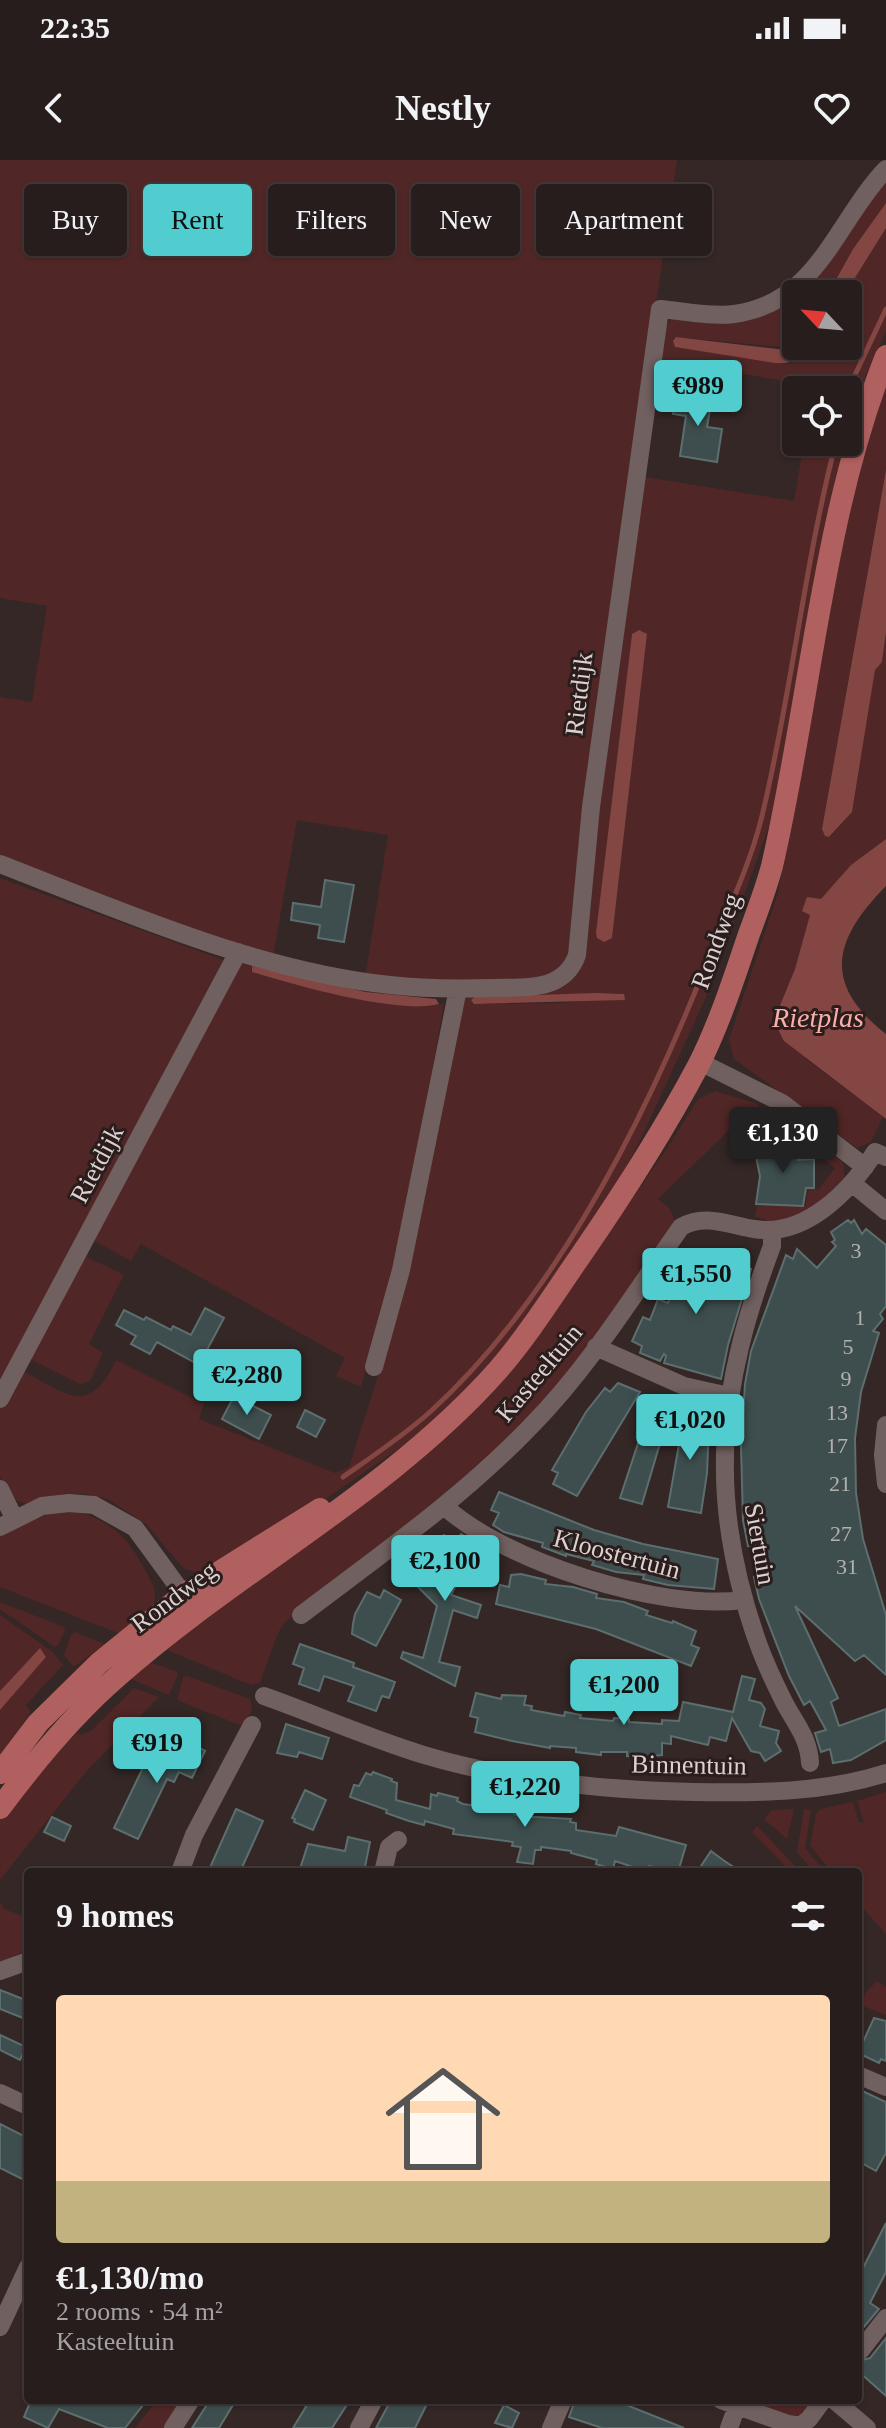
<!DOCTYPE html>
<html lang="en">
<head>
<meta charset="utf-8">
<style>
  :root { --surface:#271d1c; --page:#332a29; --text:#f1f3f6; --muted:#a4a2a3; --line:#433b3b; --accent:#52cdcf }
  body { margin:0; font-family:Georgia,serif; background:var(--page); color:var(--text); height:100vh; display:flex; flex-direction:column; font-size:30px; white-space:nowrap }
  * { box-sizing:border-box; margin:0 }
  p { font-size:26px; color:var(--muted) }
  .icon { flex:none; width:44px; height:44px; fill:none; stroke:currentColor; stroke-width:2; stroke-linecap:round; stroke-linejoin:round }
  .map { position:relative; flex:1; overflow:hidden }
  .panel { position:absolute; left:24px; top:1708px; width:838px; height:536px; display:flex; flex-direction:column; background:var(--surface); border-radius:8px; box-shadow:0 2px 6px #0004,0 0 0 2px var(--line) }
  .panel>* { flex:none }
  .hud { position:absolute; left:24px; top:24px; width:838px; height:72px; display:flex; gap:16px }
  .needle { width:52px; rotate:296deg }
  .tools { position:absolute; left:782px; top:120px; display:grid; gap:16px }
  .tools a { display:grid; place-items:center; width:80px; height:80px; border-radius:8px; background:var(--surface); box-shadow:0 2px 6px #0004,0 0 0 2px var(--line); font-size:40px }
  .price { position:absolute; translate:-50% -68px; padding:0 18px; border-radius:8px; background:var(--accent); color:#111; font-size:26px; line-height:52px; filter:drop-shadow(0 2px 4px #0008) }
  .price::after { content:''; position:absolute; left:50%; top:48px; width:24px; height:18px; margin-left:-12px; background:inherit; clip-path:polygon(0 0,100% 0,50% 100%) }
  .price.active { background:#222; color:#fff }
  ul { padding:0; list-style:none }
  li { display:grid; align-content:center; gap:16px; height:424px; padding:0 32px }
  li span { display:grid; place-items:center; height:248px; border-radius:8px; color:#555 }
  li>.icon { margin-inline-start:auto }
  span .icon { width:144px; height:144px; fill:#fffc; stroke-width:1 }
  li b { font-size:34px }
  h2 { display:flex; justify-content:space-between; align-items:center; height:96px; padding:0 32px; font-size:34px }
  .chip { padding:0 28px; border-radius:8px; background:var(--surface); box-shadow:0 2px 6px #0004,0 0 0 2px var(--line); font-size:28px; line-height:72px }
  .chip.active { background:var(--accent); color:#111 }
  .status { display:flex; justify-content:space-between; align-items:center; height:56px; padding:0 40px; background:var(--surface); direction:ltr }
  .status svg { height:22px; fill:currentColor }
  header { display:flex; justify-content:space-between; align-items:center; height:104px; padding:0 32px; background:var(--surface); font-size:36px; font-weight:600 }
  .map>svg:first-child { display:block }
</style>
</head>
<body>
<div class="status"><b>22:35</b><svg viewBox="0 0 49 12"><path d="M0 12V9h3v3zM5 12V6h3v6zM10 12V3h3v9zM15 12V0h3v12zM26 1h20v11H26zM47 4h2v5h-2z"/></svg></div>
<header><svg class="icon" aria-label="back" viewBox="0 0 24 24"><path d="M15 5l-7 7 7 7"/></svg>Nestly<svg class="icon" aria-label="heart" viewBox="0 0 24 24"><path d="M12 20l-8-8c-3-5 5-10 8-4 3-6 11-1 8 4z"/></svg></header>
<div class="map">
<svg width="886" height="2268" viewBox="0 0 886 2268">
  <rect width="100%" height="100%" fill="#342726"/>
  <!-- green -->
  <path fill="#502726" fill-rule="evenodd" d="M0,0h677l-33,224 -77,580 -30,18 -172,-4 23,-143 -91,-15 -24,137 -273,-96v-164l32,5 15,-96 -47,-8z
    M886,17v26l-33,46 -25,45h-32z
    M886,68v103l-26,57 -12,42v-40h-35v-4l-157,-27 7,-29 8,-11 125,-25v52l-5,2 -115,-11 -3,4 3,6 113,17 11,-5 15,-13h33v-52h-3z
    M886,216v94l-64,359 8,8 22,-25 23,-143 7,-7 4,-30v207l-35,26 -40,50 -16,54 -19,46 29,43 78,59 -12,25 -14,6 -123,-89 -5,-20 49,-146 80,-430z
    M804,282h41l-67,352 -9,32 -57,158 -72,157 -27,50 -106,153 -64,69 -39,32 -93,64 -110,64 -17,-4 -38,-45 -38,-25 -23,-5h-20l-38,10 -14,-5 -13,-22v-68l19,-35 6,-2c45,25 65,43 91,-12l88,44 -5,15 136,54 14,-6 38,-120 75,-346 4,-5 105,-19 68,-501 155,25zM639,470l8,5 -35,303 -16,-3 36,-301zM595,833l29,1 -59,9 -91,1z
    M0,718l223,82 -223,425z
    M243,803l9,3 -1,4c49,12 147,47 193,33 -22,130 -46,258 -83,384l-25,-11 9,-18 -204,-114 -10,17 -36,-20 -2,-7 144,-267z
    M715,931l40,12 53,40h10l25,20 2,19 -48,39 -33,5v-7l-9,-2 2,-12 48,1 3,-17h11l16,-21 -34,-26 -46,2 -6,-33 -91,88 11,9 7,15 -70,105 -72,88 -81,80 -168,126 -7,11 -18,50 -9,2 -91,-38 241,-176 225,-264 38,-54 34,-54z
    M87,1097l37,18 -35,69 14,9 -13,28 -10,3 -48,-24 -2,-8 50,-94z
    M74,1351c35,9 53,25 70,57 5,9 12,19 11,29 -1,17 -20,28 -32,38l-123,-48v-50c23,-14 46,-25 74,-26z
    M0,1442l64,25 1,4 -7,14 -3,2 -55,-38z
    M0,1455l53,37 10,13 -37,40 5,6 -31,49v-50l46,-53 -7,-8 -39,42z
    M75,1472l30,12 -31,23 -10,-12 7,-20z
    M148,1501l29,11 1,3 -9,20 -38,-16z
    M187,1516l63,23 2,9 -7,17 -3,1 -65,-26 6,-23z
    M134,1528l25,9 -74,76 -85,107v-64l42,-52 36,-32 3,3 11,-5z
    M886,1632v142l-28,-31v-31h-27l-21,-27 6,-31 4,-5 33,-7 6,20 5,1 -7,-22z
    M794,1649l-7,30 -23,-20 8,-9z
    M804,1649l7,2 -6,37 20,24h-11l-17,-20z
    M757,1666l44,46h-10l-39,-40z
    M0,1742l4,7 24,9v32l-28,12z
    M877,1821l9,6v28l-26,-10 6,-13z
    M157,2240h27l-18,28h-31z
    M738,2240h75l-13,16 -6,3z"/>
  <!-- water -->
  <path fill="#834643" d="M886,43v25l-41,66h-17l25,-45z
    M676,177l110,13 10,-4h19c-11,14 -23,18 -40,17l-100,-16 -2,-6z
    M886,310v162l-4,30 -7,8 -23,142 -23,25 -4,-1 -3,-7z
    M639,470l8,4 -35,304 -8,4 -7,-4 -1,-5 36,-299z
    M886,679v47c-52,53 -65,97 0,148v85l-102,-78 -7,-14 -1,-12 19,-46 15,-54 -8,-4 5,-14 14,2 30,-34z
    M252,806l114,26 70,7 3,5c-41,11 -144,-19 -187,-32z
    M595,833l29,1 1,6 -151,4 -3,-4 4,-3z
    M40,1488l6,9 -46,53v-19z"/>
  <g fill="none" stroke-linecap="round" stroke-linejoin="round">
    <!-- stream -->
    <path stroke="#834643" stroke-width="5" d="M848,238l6,-21 32,-68
      M343,1317c30,-21 60,-41 87,-65 128,-117 217,-296 279,-455 19,-47 41,-92 53,-141 30,-124 42,-251 74,-374"/>
  </g>
  <!-- building -->
  <path fill="#3e4e4e" stroke="#5d6e6e" stroke-width="2" d="M676,232l36,6 -5,29 15,2 -5,33 -37,-6 6,-40 -13,-2z
    M325,720l29,5 -10,57 -26,-4 2,-13 -29,-5 2,-17 28,4z
    M798,983v17l16,-1v29h-8l-3,18 -47,-2 4,-28 -6,-29z
    M848,1060l3,3 3,-3 8,14 4,-5 20,16v61l-6,8 3,5 -10,12 6,2 -18,59 -6,46 1,55 7,46 23,76v60l-22,-20 -9,6 -60,-55 43,92 -7,4 8,24 47,-17v31l-35,20 -18,3 -3,-14 -9,3 -6,-19 11,-3 -16,-29 -6,4 -15,-29 -30,-77 -5,-22 7,-2 -8,-29h-5l-5,-26 -2,-73 4,-63 6,-33 35,-96 7,4 4,-10 20,19 19,-22 -4,-4 3,-2 -4,-8z
    M691,1090l13,11 2,-6 45,14 -23,76 -7,34 -57,-16 2,-7 -2,-2 -4,7 -20,-8 2,-7 -10,-5 11,-24 7,3 8,-21 10,4 13,-28 -6,-5 12,-17 3,1z
    M205,1148l19,10 -25,47 -42,-23 -7,12 -19,-10 5,-8 -20,-11 8,-15 20,10 2,-3 25,13 2,-4 18,9z
    M618,1223l22,9 -63,104 -24,-12 5,-11 -6,-3 34,-58 19,-24 5,4z
    M234,1236l37,19 -12,24 -37,-20z
    M678,1245l24,7v12h7l-2,49 -6,40 -33,-6 14,-80 -7,-1z
    M305,1250l20,10 -9,17 -19,-10z
    M647,1256l19,7 -24,81 -22,-6z
    M499,1332l95,38 49,14 75,15 -4,30 -46,-4 -25,-6 1,-4 -28,-3 -24,-7 2,-4 -28,-7v2l-24,-9 1,-4 -39,-11 -11,-7 6,-12 -8,-3z
    M461,1374l17,10 -27,51 30,10 -4,13 -24,-8 -14,52 21,5 -5,19 -54,-28 2,-6 20,6 14,-52 -20,-20 9,-9 6,-20 12,-22 13,7z
    M521,1414l25,6 -1,4 28,3 24,7 -1,4 28,4 24,9 -2,4 26,8 1,-2 23,10 -5,14 8,3 -8,18 -95,-37 -100,-25 4,-19 9,2 2,-12z
    M384,1430l17,10 -25,46 -24,-12 1,-10 2,-10 12,-22 13,6z
    M300,1484l54,19 -1,4 42,15 -6,16 -7,-2 -6,15 -28,-10 6,-15 -30,-10 -5,15 -20,-7 5,-16 -11,-4z
    M742,1516l13,3 -6,21 12,3 4,6 -5,17 19,5 -3,12 5,8 -16,10 -5,-8 -9,-2 -19,-33 -6,23 -16,-4 -2,8 -37,-9v8l-9,-1v12l-10,1v2l-25,-2v-4h-26v3l-25,-3v-4l-26,-2v2l-38,-7 -37,-9 3,-14 -8,-2 6,-23 25,6 1,-4 24,1 -2,9 8,1 -1,4 33,6 1,-4 16,3 -1,3 33,3 1,-3 15,1v3l33,2v-4l17,1 4,-19 50,10z
    M286,1564l43,14 -7,21 -23,-7 -2,5 -20,-4z
    M178,1576l27,15 -13,27 -13,-6 -5,10 -7,-3 -29,60 -24,-11 35,-73 15,8z
    M373,1612l19,7 -1,2 6,2 -1,17 34,9 1,-15 6,2 1,-3 20,5 -1,3 6,3 51,7v3l5,2 52,3 -1,3 6,1v7l40,6 3,-9 67,18 -8,27 -29,-6 -1,6 -33,-11 -2,8 -17,-5 1,-4 -26,-7v-2l-30,-4v3h-6l-2,14 -16,-2 4,-15 -9,-1 1,-4 -60,-8 1,-5 -29,-8 -1,4 -15,-4 -23,-8 1,-3 -37,-13 4,-12 5,1 7,-13 5,2z
    M305,1630l21,10 -13,30 -19,-8 1,-3 -3,-1z
    M236,1649l27,12 -23,51h-32z
    M52,1657l19,9 -7,15 -20,-9z
    M348,1677l22,5 -6,30h-65l9,-28 37,7z
    M711,1691l12,9 18,12h-44z
    M0,1830l28,11v19l-28,-11z
    M874,1858l12,3v40l-5,-2 -2,4 -21,-10z
    M0,1875l26,12 -6,13 -20,-10z
    M858,1929l28,13v51l-10,18 -18,-10z
    M0,1964l28,14v44l-28,-14z
    M886,2063v49l-16,31 9,6 -21,25v-69l5,3z
    M886,2178v58l-28,-25v-10l12,-3z
    M31,2240h116l-22,28h-17l-49,-19 -11,19 -24,-11z
    M210,2240h26l-17,28h-27z
    M310,2240h40l-18,28h-39z
    M391,2240h32l-2,4 5,2 -11,22h-39z
    M575,2240h39l70,28h-82l-33,-11z
    M504,2245l15,8 -7,15 -17,-5z"/>
  <g fill="none" stroke-linecap="round" stroke-linejoin="round">
    <!-- minor -->
    <path stroke="#70605f" stroke-width="18" d="M0,704c124,48 257,107 390,121 34,4 69,4 103,3 32,-1 71,4 84,-33l14,-148 69,-498c23,2 51,8 74,5 84,-11 102,-93 152,-145
      M700,902l82,41 83,64
      M853,1024l33,27
      M772,1071v15c-54,143 -66,254 -13,400 7,19 16,38 25,56 11,21 25,36 26,61
      M596,1187l88,39 45,10
      M374,1207l27,-97 57,-281
      M0,1239l238,-447
      M886,1265l-3,30 3,29
      M0,1329l14,29
      M444,1346c61,56 217,105 299,94
      M0,1367l42,-21 27,-3 25,2 41,23 62,85
      M301,1455c79,-60 161,-117 230,-189 58,-59 103,-132 150,-199 24,-14 47,-2 73,2 51,9 96,-38 121,-77l11,5
      M264,1536c53,19 105,42 160,59 87,26 179,35 270,37 65,1 129,1 192,-19
      M180,1712l14,-37 58,-110
      M383,1712l6,-25 9,-7
      M0,1811l28,-10
      M858,1915l28,12
      M0,1933l28,13
      M0,2167l28,-60
      M861,2190l25,-32
      M721,2240l67,24 12,2 9,-7 14,-19
      M834,2240l33,28
      M173,2268l18,-28
      M359,2268l15,-28
      M551,2268l12,-28
      M729,2268l8,-22"/>
    <!-- major -->
    <path stroke="#b0605e" stroke-width="22" d="M0,1613l38,-50 61,-60 85,-69 136,-85
      M0,1648c35,-47 74,-94 118,-132 122,-108 271,-183 380,-306 31,-36 56,-76 83,-115 42,-61 82,-123 117,-189 21,-41 36,-88 51,-132 8,-22 17,-45 23,-68 39,-168 50,-350 114,-510"/>
  </g>
  <g text-anchor="middle" dominant-baseline="central" stroke-width="6" stroke-linejoin="round" paint-order="stroke">
    <!-- number labels -->
    <g font-size="22" fill="#b4b0b0">
      <text x="856" y="1090">3</text>
      <text x="860" y="1157">1</text>
      <text x="848" y="1186">5</text>
      <text x="846" y="1218">9</text>
      <text x="837" y="1252">13</text>
      <text x="837" y="1285">17</text>
      <text x="840" y="1323">21</text>
      <text x="841" y="1373">27</text>
      <text x="847" y="1406">31</text>
    </g>
    <!-- street labels -->
    <g font-size="26" fill="#dbd1d1" stroke="#2a1d1c">
      <text transform="translate(579 534) rotate(-83)">Rietdijk</text>
      <text transform="translate(716 781) rotate(-70)">Rondweg</text>
      <text transform="translate(97 1004) rotate(-62)">Rietdijk</text>
      <text transform="translate(539 1213) rotate(-50)">Kasteeltuin</text>
      <text transform="translate(760 1384) rotate(80)">Siertuin</text>
      <text transform="translate(617 1394) rotate(15)">Kloostertuin</text>
      <text transform="translate(174 1437) rotate(-37)">Rondweg</text>
      <text transform="translate(689 1605) rotate(1)">Binnentuin</text>
    </g>
    <!-- water labels -->
    <g font-size="28" font-style="italic" fill="#fbaea9" stroke="#2a1d1c">
      <text x="818" y="857">Rietplas</text>
    </g>
  </g>
</svg>
<div class="tools">
<a><svg class="needle" viewBox="-14 -14 28 28"><path d="M0-13l5 13h-10z" fill="#e53935"/><path d="M0 13l5-13h-10z" fill="#a4a2a3"/></svg></a>
<a><svg class="icon" aria-label="locate" viewBox="0 0 24 24"><circle cx="12" cy="12" r="6"/><path d="M12 2v4M12 18v4M2 12h4M18 12h4"/></svg></a>
</div>
<b class="price" style="left:698px;top:268px">€989</b>
<b class="price active" style="left:783px;top:1015px">€1,130</b>
<b class="price" style="left:696px;top:1156px">€1,550</b>
<b class="price" style="left:247px;top:1257px">€2,280</b>
<b class="price" style="left:690px;top:1302px">€1,020</b>
<b class="price" style="left:445px;top:1443px">€2,100</b>
<b class="price" style="left:624px;top:1567px">€1,200</b>
<b class="price" style="left:157px;top:1625px">€919</b>
<b class="price" style="left:525px;top:1669px">€1,220</b>
<div class="hud">
<a class="chip">Buy</a>
<a class="chip active">Rent</a>
<a class="chip">Filters</a>
<a class="chip">New</a>
<a class="chip">Apartment</a>
</div>
<section class="panel">
<h2>9 homes<svg class="icon" aria-label="filters" viewBox="0 0 24 24"><path d="M4 7h16M4 17h16"/><circle cx="9" cy="7" r="2"/><circle cx="15" cy="17" r="2"/></svg></h2>
<ul>
<li><span style="background:linear-gradient(#ffd9b3 75%,#c2b280 0)"><svg class="icon" aria-label="home" viewBox="0 0 24 24"><path d="M3 11l9-7 9 7M6 9v11h12V9"/></svg></span><div><b>€1,130/mo</b><p>2 rooms · 54 m²</p><p>Kasteeltuin</p></div></li>
</ul>
</section>
</div>
</body>
</html>
